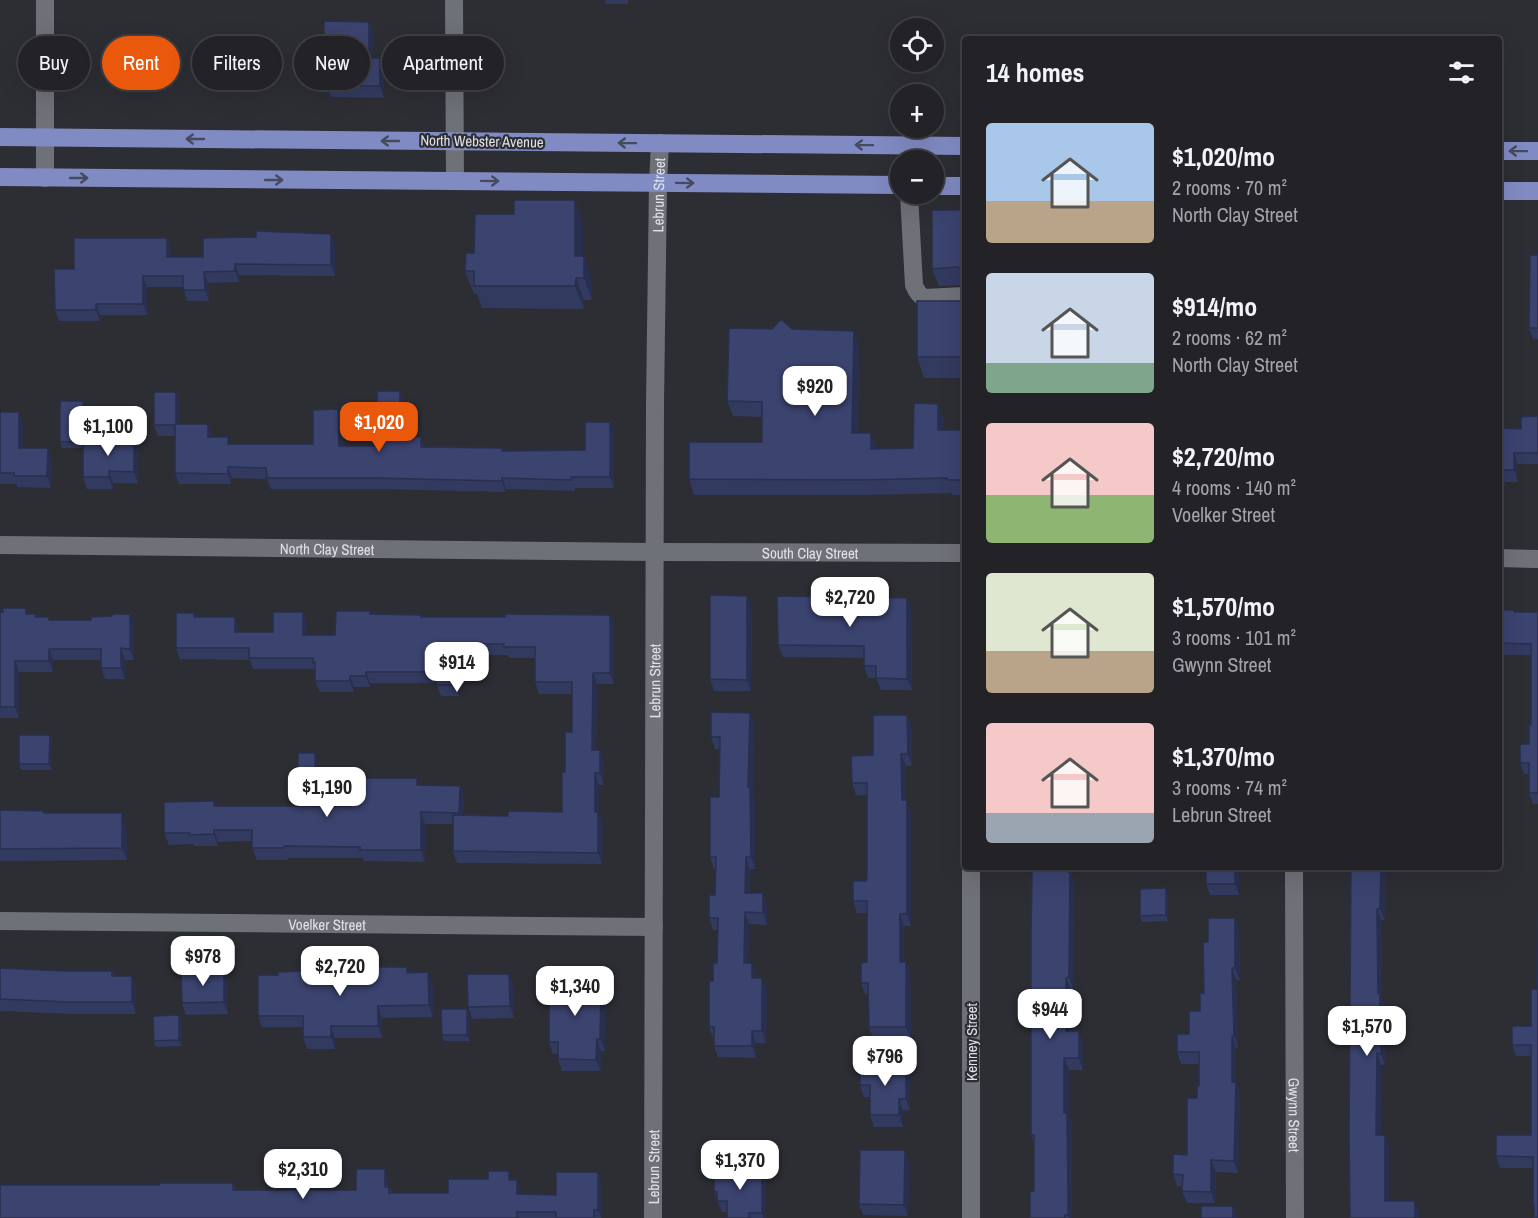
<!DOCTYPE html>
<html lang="en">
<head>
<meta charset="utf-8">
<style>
  :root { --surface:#222227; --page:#2e2f33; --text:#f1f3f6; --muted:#a2a4a7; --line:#3f3f44; --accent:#ea580c }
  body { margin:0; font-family:"Archivo Narrow",sans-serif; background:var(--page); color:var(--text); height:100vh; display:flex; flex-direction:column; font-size:22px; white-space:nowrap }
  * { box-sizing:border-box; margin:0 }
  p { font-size:20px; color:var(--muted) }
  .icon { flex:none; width:33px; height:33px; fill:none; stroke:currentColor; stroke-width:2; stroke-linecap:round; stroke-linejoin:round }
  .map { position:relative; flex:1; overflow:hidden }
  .details { position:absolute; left:962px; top:36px; width:540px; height:834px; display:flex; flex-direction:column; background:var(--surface); border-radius:6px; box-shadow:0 6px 24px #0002,0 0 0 2px var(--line) }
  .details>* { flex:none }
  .top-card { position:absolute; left:18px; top:36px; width:570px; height:54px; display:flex; gap:12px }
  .tools { position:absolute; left:890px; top:18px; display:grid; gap:12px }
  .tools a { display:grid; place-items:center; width:54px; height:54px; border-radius:50%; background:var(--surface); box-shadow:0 6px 24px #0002,0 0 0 2px var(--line); font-size:30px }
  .price { position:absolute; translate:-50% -51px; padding:0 14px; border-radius:12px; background:#fff; color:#222; font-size:20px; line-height:39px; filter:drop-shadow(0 2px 3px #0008) }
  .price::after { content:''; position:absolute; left:50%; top:36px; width:18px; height:14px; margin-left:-9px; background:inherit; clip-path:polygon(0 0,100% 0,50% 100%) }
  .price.selected { background:var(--accent); color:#fff }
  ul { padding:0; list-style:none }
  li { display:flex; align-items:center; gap:18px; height:150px; padding:0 24px }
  li span { display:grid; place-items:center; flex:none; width:168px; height:120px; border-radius:6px; color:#555 }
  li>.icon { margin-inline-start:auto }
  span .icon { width:72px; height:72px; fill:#fffc; stroke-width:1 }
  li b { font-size:26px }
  h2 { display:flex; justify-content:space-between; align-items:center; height:72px; padding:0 24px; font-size:26px }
  .pill { padding:0 21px; border-radius:27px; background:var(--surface); box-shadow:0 6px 24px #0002,0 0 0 2px var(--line); font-size:21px; line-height:54px }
  .pill.selected { background:var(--accent); color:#fff }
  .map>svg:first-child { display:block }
</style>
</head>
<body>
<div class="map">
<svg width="1538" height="1218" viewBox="0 0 1538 1218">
  <rect width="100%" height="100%" fill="#2d2e34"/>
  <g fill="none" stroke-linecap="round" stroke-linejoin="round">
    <!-- minor -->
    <g stroke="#6f7178" stroke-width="18">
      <path d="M454,0l1,181"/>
      <path d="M908,145v15"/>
      <path d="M45,178v-178"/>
      <path d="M909,194l5,91c2,5 5,11 11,13l39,-2"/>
      <path id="s1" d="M0,545l655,7 309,1"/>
      <path d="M1498,558l40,1"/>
      <path id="s2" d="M1294,867l1,351"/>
      <path id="s3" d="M0,921l654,6"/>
      <path id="s4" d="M653,1218l2,-814 3,-221 2,-40"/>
      <path d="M971,1218v-351"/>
    </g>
    <!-- major -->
    <path stroke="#818bc3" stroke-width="18" d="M0,137l964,9
      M1498,151h40
      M0,177l900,8
      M933,186h31
      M1498,191h40"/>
  </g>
  <!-- wall -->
  <path fill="#333a5f" d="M605,0h23v4h-22z
    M369,22l5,12 -1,24 11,12v28l-53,-1 -4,-11v-16l-3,-7z
    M575,200l8,23v33h1l8,23v21h-8v9l-102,-1 -5,-14h-3l-9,-23 9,-18 40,-39z
    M964,210v75l-25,1 -7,-17z
    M167,238l4,11v8h32l132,-12v31l-96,-1v7l-31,1 1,18h-22l-4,-14h-36v28h-47v6h-41l-4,-11 19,-41z
    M1538,252v87h-5l-4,-11z
    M964,301v77h-40l-7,-21z
    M792,329l67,17 -1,87 19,15h36l31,-29 -1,11h21v65h-12v-2l-89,2h-169l-5,-16 73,-37v-25l-29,-1 -6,-15z
    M176,392l4,11v21l32,11v2l19,7h82l25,-35 4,11 1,26h34l27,-44 -1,35h18l3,10 79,4 82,-1 29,-17v55h-39v3l-69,-2 -1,3 -127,-3h-107l-4,-10 -35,-1 -1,6h-52l-4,-11v-37h-17l-4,-11z
    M85,407l1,32h48l4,11v33h-25v6h-26l-4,-12v-29h-21l-2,-6z
    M0,412l23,11v25l29,11 -1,29 -33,-1 -2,-3h-16z
    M1538,416v48h-20v18h-13v4h-7v-58l23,1z
    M907,598l4,11 1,81h-31l-5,-12h-8l-4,-12v-8l-81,-1 -5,-12z
    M752,607l-1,84h-37l-4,-12z
    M1498,610h16l1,2h23v192h-5l-4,-11v-19h-5l-4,-11 9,-19 2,-19v-70h-33z
    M370,611l1,3 50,1 1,2 192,10v57h-17l-1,66 8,12v23h-5v29l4,10 -1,40 -145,-1 -4,-12v-27h-28v38l-61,-1 -1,-3h-75v2h-31l-5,-12v-7l-34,1v4h-24l-1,-2 -24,1 -5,-12 50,-32 2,5h135l69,-21 40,1 4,11 -1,18 45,1 54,-4 3,-40 7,-40v-38h-33l-4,-12v-24h-26l-1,-3h-49v41h-18l-5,-13h-66v4h-16v5h-34l-5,-11v-12h-62l-3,-9 -70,-1 -4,-11 18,-35 2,4 43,11v4h34l30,-20 4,11v12h28z
    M0,612l36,2 1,3 13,3 84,5v35h-9v19h-20l-4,-11v-8h-48v12h-34v46h-19z
    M750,713l4,11 -1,70 2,5v70h-5l-1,24 18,12v20l-18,-1 -1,39 8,12v3l11,12 -1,53h-10v15l-38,-1 -4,-11 -1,-8 -4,-11 4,-46 4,-18v-33h-4l-4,-12 6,-23v-26h-1l-4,-12 9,-60 1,-48h-5l-4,-12z
    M907,715l4,11 1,40h-6v34l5,11v115h-7v36h2l4,12 1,65h-38l-4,-12 -1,-33h-3l-4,-11 6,-21v-49h-10l-4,-12 14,-23v-83h-11l-4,-12z
    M50,735l2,6v29h-31l-2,-6z
    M315,753l2,6v16l-17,1 -2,-6z
    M0,810l45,3h77l4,12 1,35 -127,1z
    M1035,867h37v12l2,5 -1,105h-2l-1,42 13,11v28h-14v46l3,8v94h-42l4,-27v-46l-3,-10z
    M1239,867v28h-29l-4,-11z
    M1351,867h34v53h-4l1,79 2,6v7l2,6 -1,47h-4v70h4l4,11v55h26l4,11v6h-69z
    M1166,888l2,6v27l-26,1 -2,-6z
    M1235,918l4,12 1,50h-4l2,68h-2v35l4,11 -2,79 -22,-1 -1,31h-28l-5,-12v-5h-5l-4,-12 14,-19 12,-69v-22h-18l-4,-12 12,-18 11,-23 4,-18z
    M407,967l2,6 24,11v33l-51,1v20h-47v11h-28l-4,-12v-10h-41l-4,-11 50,-38 41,-1z
    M0,968l65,3h47l2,5 22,12v26h-64l-72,-3z
    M509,974l4,11 1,33 -42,1 -4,-12z
    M597,975l5,12v9l3,10v45h-4v20h-39l-4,-12v-5h-5l-4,-12 10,-53z
    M228,984v30l-42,1 -4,-12z
    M1537,989l-3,220 -1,-5v-36h-33l-4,-12 35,-21v-79h-15l-4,-11 19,-19z
    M467,1009l2,6 1,26h-26l-2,-6z
    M179,1015l2,6 1,25 -26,1 -2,-6z
    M910,1076v34l-7,1v16h-29l-4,-12v-18h-6l-4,-12z
    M905,1150l5,12 -2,54 -45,-1 -4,-11z
    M512,1180l9,12v2l35,1 46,-12v35h-602l159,-33 74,-2 3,7h120l33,-9v6l3,6h56z
    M766,1180v38h-39v-6h-5l-8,-20z"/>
  <!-- shaded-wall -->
  <path fill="#292f4e" d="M369,22l5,12 -1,36 -4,-12z
    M380,58l4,12v28l-4,-12z
    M575,200l8,23v56l-8,-23z
    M331,234l4,11v31l-4,-11z
    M167,238l4,11v19l-4,-11z
    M584,256l8,23v21l-8,-22z
    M235,264l4,11v7l-4,-11z
    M204,272l4,11 1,18 -4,-11z
    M143,276l4,11v28l-4,-11z
    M576,278l8,22v9l-9,-23z
    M96,304l4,11v6l-4,-11z
    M854,331l5,15 -2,102 -5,-15z
    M400,391l4,11 -1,46 -4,-11z
    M176,392l4,11v32l-4,-11z
    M83,401l2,6 1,41 -3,-6z
    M938,404l6,15 -1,26 -5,-15z
    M338,409l4,11 1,37 -4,-11z
    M19,412l4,11v36l-4,-11z
    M610,422l4,11v55l-4,-11z
    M208,424l4,11v13l-4,-11z
    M871,433l6,15 -6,1z
    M421,437l4,11 -4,-1z
    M134,439l4,11v33l-4,-11z
    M48,448l4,11 -1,29 -4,-12z
    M1514,453l4,11v18l-4,-12z
    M228,467l4,11 -1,6 -3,-10z
    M1501,470l4,12v4l-4,-11z
    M109,471l4,12v6l-4,-12z
    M502,478l4,11 -1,3 -3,-11z
    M747,596l5,11 -1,84 -4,-11z
    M907,598l4,11 1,81 -5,-11z
    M303,612l4,11v23l-4,-11z
    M130,614l4,11v35l-4,-11z
    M610,615l4,12v57l-4,-11z
    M235,617l4,11v15l-4,-11z
    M455,644l4,11v41l-4,-11z
    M121,648l4,12v19l-4,-11z
    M49,649l4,11v12l-4,-11z
    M15,661l4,11v46l-4,-11z
    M366,672l4,11v4l-4,-11z
    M593,673l4,11 -1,78 -4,-12z
    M350,676l4,11v5l-4,-11z
    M750,713l4,11 -1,70 2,5v70l-4,-12 -3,-70z
    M907,715l4,11 1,40 -4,-12z
    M50,735l2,6v29l-3,-6z
    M600,750l4,12v23l-4,-12z
    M315,753l2,6v16l-2,-5z
    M901,754l5,12v45l-4,-11z
    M595,773l4,12v29l4,10 -1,40 -4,-11 -3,-41z
    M460,786l4,11 -1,27 -4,-11z
    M907,800l4,11v115l-4,-12z
    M421,812l4,12v38l-4,-12z
    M122,813l4,12 1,35 -5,-12z
    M214,830l4,12v4l-4,-12z
    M746,857l4,12 -1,35 -4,-11z
    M1068,867h4v12l2,5 -1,105 -4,-12z
    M1235,867h4v28l-4,-11z
    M1381,867h4v53l-5,-11z
    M1166,888l2,6v27l-2,-6z
    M763,893l4,12v20l-4,-12z
    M1377,909l4,11 1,79 2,6v7l2,6 -1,47 -4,-11 -1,-47 -2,-14z
    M745,912l4,12 -1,51 -4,-12z
    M900,914l4,12v48l-4,-12z
    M1235,918l4,12 1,50 -5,-12z
    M906,962l4,12 1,65 -5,-12z
    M752,963l4,12v15l-4,-12z
    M1232,968l4,12 2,68 -4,-12z
    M224,972l4,12v30l-4,-12z
    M428,972l5,12v33l-4,-12z
    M509,974l4,11 1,33 -4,-12z
    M597,975l5,12v9l3,10v45l-5,-12 -3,-45z
    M132,976l4,12v26l-4,-12z
    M762,978l5,12 -1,53 -4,-12z
    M1066,978l5,11 -1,53 -4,-11z
    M378,1006l4,12v20l-4,-12z
    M467,1009l2,6 1,26 -3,-6z
    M179,1015l2,6 1,25 -3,-6z
    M331,1026l4,12v11l-4,-12z
    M752,1031l4,12v15l-4,-12z
    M1079,1031l4,11v28l-4,-12z
    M1232,1036l4,12v35l4,11 -2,79 -4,-12 -2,-79z
    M597,1039l4,12v20l-5,-11z
    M1377,1053l4,12v81l-5,-11z
    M1064,1058l5,12v46l3,8v94h-3l-1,-3 -4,-102z
    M906,1064l4,12v34l-4,-11z
    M899,1099l4,12v16l-4,-12z
    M1385,1135l4,11v67l-4,-12z
    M905,1150l5,12 -2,54 -4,-11z
    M1211,1160l5,12 -1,31 -4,-11z
    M762,1168l4,12v38h-3l-1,-5z
    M385,1169l4,12v18l-4,-12z
    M598,1172l4,11v35h-1l-3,-8z
    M517,1180l4,12v14l-4,-12z
    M1415,1201l4,11v6h-4z
    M1233,1206l5,11v1h-5z"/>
  <!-- building -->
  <path fill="#3b436f" stroke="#292f4e" stroke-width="1.5" d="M324,21l45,1v36h11v28h-53v-23h-3z
    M514,200h61v56h9v22h-8l-1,8h-101v-15h-9l1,-18h8l1,-39h39z
    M932,210h32v60l-7,-3 -25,2z
    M256,231l75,3v31l-96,-1v7l-31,1 1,18h-22v-14h-40v28h-47v6h-41l-1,-41h20v-31h93v19h36v-19l53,-1z
    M1538,252v76h-9l1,-73h8z
    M917,301h47v56h-47z
    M781,319l11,10 62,2 -2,102h19v16l42,-1 1,-45 24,1v26h26v50h-17v-2l-90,2 -168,-1v-37h73v-40l-35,-1 2,-73 43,1z
    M377,391h23l-1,46h22v10l81,1v3l83,-1v-28h25v55h-39l1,3 -70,-2v3l-128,-3h-107l-1,-10 -38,-1v7l-53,-1v-48h-21v-33h22v32h32v13h20v7h85v-34l25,-1 1,37h38z
    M60,401h23v41h-23z
    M0,412h19v36h29l-1,28h-33v-3h-14z
    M1538,416v37h-24v17h-13v5h-3v-47l23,1v-12z
    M83,439h51v33l-25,-1v6h-26z
    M710,595l37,1v84l-37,-1z
    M777,596l130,2v81l-31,-1v-12h-12v-20l-86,-1z
    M3,608h23v6h10l-1,3h14v3h42v-3l21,-1v-2h18v35l-9,-1v20h-20v-19h-52v12h-34v46h-15v-95h3z
    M1498,610h16v2h24v181h-9v-30h-9v-19h9v-19h2v-81l-33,-1z
    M336,611h34v3l51,1v2h84v-3l105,1v58h-17l-1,77h8v23h-5v39h3v41l-145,-2v-36l55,1v-5l54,1v-40h3v-40h7v-50h-37v-35h-31v-3h-49v41h-19v-13h-70v4h-16v5h-35v-19l-2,1v-5h-64v-10h-73v-35h18v4h41v15h38v-20h30v23h32z
    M711,712l39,1 -2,74h2l1,70h-5l-1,36h18v20l-18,-1 -1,51h8v15h10v53h-10v15h-38v-19h-5v-46h4v-18h4l1,-45h-9v-23h6l1,-38h-6v-60h9l1,-60h-9z
    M873,715h34l1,39h-7l1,46h5v114h-7v48h6v65h-37l-1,-44h-7v-20l6,-1v-61h-14v-20h13l1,-3v-95h-15l-1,-27 22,-1z
    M19,735h31l-1,29h-30z
    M298,753h17v17h-17z
    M351,778h66v7l43,1 -1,27 -38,-1v38h-61v-3l-76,-1v2h-32v-18h-38v4l-24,1v-2h-26v-31l50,-1v5h137z
    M0,810l44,1v2h78v35l-122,1z
    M1035,867h33v5h2l-1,105 -3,1v53h13v27h-15v55h3l1,78v24h-3v3h-35v-27h4v-56h-3v-203l1,-61h3z
    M1206,867h29v17h-29z
    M1351,867h30l-1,42h-3l1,84h2v14h2l-1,47 -4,-1 -1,82h9v66h30v17h-65l-1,-84z
    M1166,888v27l-26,1v-27z
    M1538,912v306h-4v-14h-1v-47l-37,-1v-21h35v-90h-19v-19h19v-37h6z
    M1208,918h27v50h-3l2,68h-2v46h4l-2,79 -23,-1v32l-29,-1 1,-16 -10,-1v-20l14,1v-57h10v-12h2v-34h-22v-18h12v-23h11v-18h4l-1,-51h5z
    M349,967h58v6l21,-1 1,33 -51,1v20h-47v11h-28v-21h-45v-41h20v-3l28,-1v7l43,-1z
    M0,968l65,3h47v5h20v26h-64l-68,-3z
    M224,972v30l-42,1 -1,-30z
    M467,974h42l1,32 -42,1z
    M559,975h38v19h4l-1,45h-3l-1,21 -38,-1v-17h-9v-53h10z
    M441,1009h26v26h-25z
    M179,1015v25l-25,1 -1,-25z
    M860,1064h46v35h-7v16h-29v-30h-10z
    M860,1150h45l-1,55 -45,-1z
    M714,1168h48v45h-13v5h-22v-17h-10v-9h-3z
    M356,1169h29v18h4v6h59v-14h40v-8h21v9h8v14l39,1v-23h42v38h-4v8h-38v-6h-39v6h-517v-33h159v-2h74v7h123z
    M1201,1206h32v12h-32z"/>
  <!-- one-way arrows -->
  <defs><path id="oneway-shaft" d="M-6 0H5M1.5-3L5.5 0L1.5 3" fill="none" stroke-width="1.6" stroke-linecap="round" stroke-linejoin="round" transform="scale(1.5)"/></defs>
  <g stroke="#464a5f">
    <use href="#oneway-shaft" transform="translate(195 139) rotate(-180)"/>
    <use href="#oneway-shaft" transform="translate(390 141) rotate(-180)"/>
    <use href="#oneway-shaft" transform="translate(627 143) rotate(-179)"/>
    <use href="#oneway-shaft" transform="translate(864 145) rotate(-179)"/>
    <use href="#oneway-shaft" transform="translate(1518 151) rotate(-179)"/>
    <use href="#oneway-shaft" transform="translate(79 178)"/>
    <use href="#oneway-shaft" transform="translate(274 180)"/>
    <use href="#oneway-shaft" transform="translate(490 181) rotate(1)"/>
    <use href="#oneway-shaft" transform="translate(685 183) rotate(1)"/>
  </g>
  <g text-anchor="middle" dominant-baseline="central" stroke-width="4.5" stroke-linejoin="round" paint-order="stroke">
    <!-- street labels -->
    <g font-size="15" fill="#e0e1e5" stroke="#2d2e34">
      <text transform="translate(482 141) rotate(1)">North Webster Avenue</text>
      <text stroke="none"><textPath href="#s4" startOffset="1023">Lebrun Street</textPath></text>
      <text stroke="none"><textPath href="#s1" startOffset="327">North Clay Street</textPath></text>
      <text stroke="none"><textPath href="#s1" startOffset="810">South Clay Street</textPath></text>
      <text stroke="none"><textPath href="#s4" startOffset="537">Lebrun Street</textPath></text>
      <text stroke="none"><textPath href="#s3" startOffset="327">Voelker Street</textPath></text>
      <text transform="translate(971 1042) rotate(-90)">Kenney Street</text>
      <text stroke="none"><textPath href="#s2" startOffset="248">Gwynn Street</textPath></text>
      <text stroke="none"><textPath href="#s4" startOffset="51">Lebrun Street</textPath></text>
    </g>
  </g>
</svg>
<div class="tools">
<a><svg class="icon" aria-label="locate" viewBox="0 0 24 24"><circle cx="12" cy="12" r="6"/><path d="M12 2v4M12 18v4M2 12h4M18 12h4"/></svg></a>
<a>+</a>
<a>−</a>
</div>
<b class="price" style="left:815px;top:417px">$920</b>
<b class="price selected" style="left:379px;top:453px">$1,020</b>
<b class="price" style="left:108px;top:457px">$1,100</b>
<b class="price" style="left:850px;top:628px">$2,720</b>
<b class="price" style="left:457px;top:693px">$914</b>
<b class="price" style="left:327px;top:818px">$1,190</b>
<b class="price" style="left:203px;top:987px">$978</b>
<b class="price" style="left:340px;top:997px">$2,720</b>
<b class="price" style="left:575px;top:1017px">$1,340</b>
<b class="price" style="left:1050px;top:1040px">$944</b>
<b class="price" style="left:1367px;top:1057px">$1,570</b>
<b class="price" style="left:885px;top:1087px">$796</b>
<b class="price" style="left:740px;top:1191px">$1,370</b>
<b class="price" style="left:303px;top:1200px">$2,310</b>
<div class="top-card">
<a class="pill">Buy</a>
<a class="pill selected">Rent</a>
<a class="pill">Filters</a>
<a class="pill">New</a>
<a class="pill">Apartment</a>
</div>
<section class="details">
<h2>14 homes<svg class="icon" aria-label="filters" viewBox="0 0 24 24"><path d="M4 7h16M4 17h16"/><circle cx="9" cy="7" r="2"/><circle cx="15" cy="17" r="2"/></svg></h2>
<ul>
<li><span style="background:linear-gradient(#a9c7e8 65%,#b9a48a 0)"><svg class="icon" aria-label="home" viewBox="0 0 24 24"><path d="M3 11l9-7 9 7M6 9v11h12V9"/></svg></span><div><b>$1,020/mo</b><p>2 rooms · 70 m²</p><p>North Clay Street</p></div></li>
<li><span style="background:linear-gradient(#c9d6e8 75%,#7fa58c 0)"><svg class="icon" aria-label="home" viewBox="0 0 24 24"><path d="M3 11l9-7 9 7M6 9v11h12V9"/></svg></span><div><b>$914/mo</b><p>2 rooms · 62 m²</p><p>North Clay Street</p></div></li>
<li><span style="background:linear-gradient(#f6c9c9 60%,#8fb573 0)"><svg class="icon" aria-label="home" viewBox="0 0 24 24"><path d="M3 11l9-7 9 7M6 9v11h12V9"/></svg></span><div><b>$2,720/mo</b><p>4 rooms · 140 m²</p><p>Voelker Street</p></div></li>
<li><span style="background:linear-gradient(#dfe7d0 65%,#b9a48a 0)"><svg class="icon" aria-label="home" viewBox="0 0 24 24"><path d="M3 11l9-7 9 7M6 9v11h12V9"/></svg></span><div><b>$1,570/mo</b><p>3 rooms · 101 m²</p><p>Gwynn Street</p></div></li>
<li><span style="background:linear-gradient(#f6c9c9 75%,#9aa5b1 0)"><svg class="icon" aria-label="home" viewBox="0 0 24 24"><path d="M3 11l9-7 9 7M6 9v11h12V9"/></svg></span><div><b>$1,370/mo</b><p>3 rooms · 74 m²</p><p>Lebrun Street</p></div></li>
</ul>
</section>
</div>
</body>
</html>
